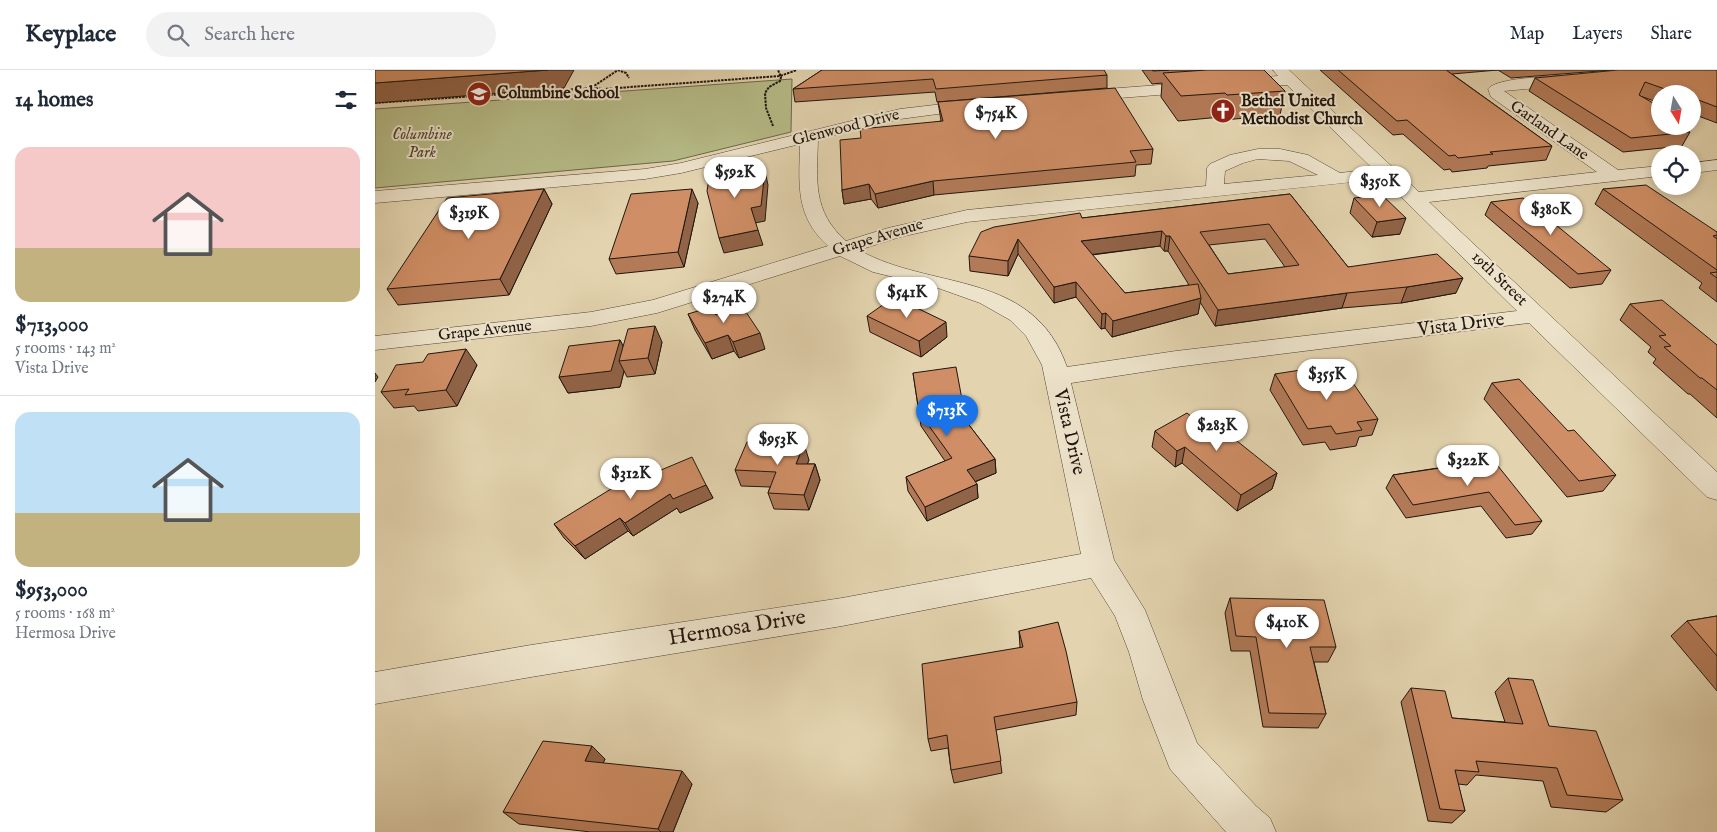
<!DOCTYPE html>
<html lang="en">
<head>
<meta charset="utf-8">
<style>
  :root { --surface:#fff; --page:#f2f2f3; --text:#1f2937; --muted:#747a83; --line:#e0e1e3; --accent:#1a73e8 }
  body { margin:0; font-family:"IM FELL English",serif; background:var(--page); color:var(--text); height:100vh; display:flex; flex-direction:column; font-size:19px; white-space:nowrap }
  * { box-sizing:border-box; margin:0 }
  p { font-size:16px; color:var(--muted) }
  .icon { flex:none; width:28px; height:28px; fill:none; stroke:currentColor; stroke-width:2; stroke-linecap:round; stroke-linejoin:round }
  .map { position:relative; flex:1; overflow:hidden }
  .panel { display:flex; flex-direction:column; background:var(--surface); width:375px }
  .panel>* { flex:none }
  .needle { width:32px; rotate:169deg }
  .fabs { position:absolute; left:1276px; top:15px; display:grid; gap:10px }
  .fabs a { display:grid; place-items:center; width:50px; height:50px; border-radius:50%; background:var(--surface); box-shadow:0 2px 8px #0003; font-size:25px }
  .price { position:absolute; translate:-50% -42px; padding:0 11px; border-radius:18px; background:#fff; color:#222; font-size:16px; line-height:32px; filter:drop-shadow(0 1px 2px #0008) }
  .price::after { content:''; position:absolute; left:50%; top:30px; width:15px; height:11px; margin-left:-8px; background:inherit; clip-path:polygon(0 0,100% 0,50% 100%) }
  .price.selected { background:var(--accent); color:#fff }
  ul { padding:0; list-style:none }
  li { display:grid; align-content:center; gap:10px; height:265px; padding:0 15px }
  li+li { border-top:1px solid var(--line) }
  li span { display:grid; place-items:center; height:155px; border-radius:15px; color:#555 }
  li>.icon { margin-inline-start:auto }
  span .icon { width:90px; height:90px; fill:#fffc; stroke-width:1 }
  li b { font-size:21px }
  h2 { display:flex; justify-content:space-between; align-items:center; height:60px; padding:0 15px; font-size:21px }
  header { display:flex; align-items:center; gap:30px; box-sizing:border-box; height:70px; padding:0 25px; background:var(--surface); border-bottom:1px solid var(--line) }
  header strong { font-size:24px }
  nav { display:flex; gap:28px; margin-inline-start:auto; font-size:18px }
  .search { width:350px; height:45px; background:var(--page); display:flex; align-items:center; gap:12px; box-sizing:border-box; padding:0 18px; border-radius:28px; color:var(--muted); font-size:19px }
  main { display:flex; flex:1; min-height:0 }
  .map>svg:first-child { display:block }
</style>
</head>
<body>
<header>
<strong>Keyplace</strong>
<div class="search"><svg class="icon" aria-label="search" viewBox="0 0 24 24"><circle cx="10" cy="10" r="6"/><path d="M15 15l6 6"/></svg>Search here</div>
<nav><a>Map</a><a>Layers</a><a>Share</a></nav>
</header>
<main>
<section class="panel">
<h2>14 homes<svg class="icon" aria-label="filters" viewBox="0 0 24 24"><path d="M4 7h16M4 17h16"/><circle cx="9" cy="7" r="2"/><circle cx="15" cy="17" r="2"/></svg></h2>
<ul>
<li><span style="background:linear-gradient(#f6c9c9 65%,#c2b280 0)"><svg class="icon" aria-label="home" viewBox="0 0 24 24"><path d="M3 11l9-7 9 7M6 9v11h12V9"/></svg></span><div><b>$713,000</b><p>5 rooms · 143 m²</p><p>Vista Drive</p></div></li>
<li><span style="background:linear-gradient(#bfe0f5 65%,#c2b280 0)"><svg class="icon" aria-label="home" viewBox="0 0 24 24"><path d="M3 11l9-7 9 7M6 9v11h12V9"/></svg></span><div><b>$953,000</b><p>5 rooms · 168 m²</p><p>Hermosa Drive</p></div></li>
</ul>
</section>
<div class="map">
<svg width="1342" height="762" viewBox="0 0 1342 762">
  <rect width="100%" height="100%" fill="#e3d4af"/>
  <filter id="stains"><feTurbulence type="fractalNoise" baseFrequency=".004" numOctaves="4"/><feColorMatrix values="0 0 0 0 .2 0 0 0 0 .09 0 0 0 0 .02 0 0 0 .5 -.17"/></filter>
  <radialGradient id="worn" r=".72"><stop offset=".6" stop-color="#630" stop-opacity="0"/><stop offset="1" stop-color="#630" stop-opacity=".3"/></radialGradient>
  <!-- green -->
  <path fill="#b6bc88" stroke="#6b694c" d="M417,9l-1,53 -118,29 -298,27v-79z"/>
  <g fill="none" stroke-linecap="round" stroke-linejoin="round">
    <defs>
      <path id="minor" d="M898,0h16l130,122 178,-20 -106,-75 -3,-8c9,-12 64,-12 80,-14l5,2 3,3 -3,3 -5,2 -64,6 114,79 42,-4v10l-231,26 288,270v28l-10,-3 -178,-174 -353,44 -105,16 43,177 31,50 52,133 59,63 14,12 6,14h-50l-56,-63 -27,-69 -14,-48 -14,-36 -24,-38 -249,48 -311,51 -156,27v-32l156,-27 311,-47 239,-44 -39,-189 -16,-29 -16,-16 -30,-17 -42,-15 -65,-16 -33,-16 -183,57 -66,13 -216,24v-14l216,-24 62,-12 175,-54c-33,-30 -29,-61 -28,-102l-119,29 -36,6 -270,24v-12l270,-22 36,-6 219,-54 77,-9 6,2 2,3 -2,3 -83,11 -82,20c-1,42 -6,72 28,102l42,-13 79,-18 239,-24 1,-18 3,-4 20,-9 28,-6h22l28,6 32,18 33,-4 -86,-84 -207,16 -6,-2 -2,-3 2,-3 6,-2 198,-15zM883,89l31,2 29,14 -94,9 1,-13 18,-8zM1008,109l134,132 -341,40 -109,16c-34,-98 -136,-76 -208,-117l41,-13 67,-15z
        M1342,90v10l-24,3v-10z"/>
    </defs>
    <!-- minor casing -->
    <use href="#minor" stroke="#514637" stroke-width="1"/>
    <!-- path -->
    <path stroke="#20160f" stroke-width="2" stroke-dasharray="2.5 1" stroke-linecap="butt" d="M217,18l12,1 176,-13 17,-6
      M0,33l216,-15 27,-18 8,3 3,5
      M398,56l-7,-18 -1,-15 4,-6 11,-6 1,-4 -3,-7"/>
    <!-- minor -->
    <use href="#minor" fill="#ede3cb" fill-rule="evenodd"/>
  </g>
  <!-- wall -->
  <path fill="#b27a57" stroke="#20160f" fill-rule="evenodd" d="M447,0l285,5v13l-170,14 -2,-10 -140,10 -2,-13z
    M767,0h122l21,21 -5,24 -57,5 -2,-3 -43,4 -17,-24 1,-14 -10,1z
    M945,0h292l-101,8 -13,-8 -46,4 100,72 -6,14 -58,6 -1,2 -35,4 -2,-3 -6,1 -41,-36 -10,1z
    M1342,0v53l-24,-9v-20h-33v9l-20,-7 20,30 30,6 -8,14 -59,6 -94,-61 6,-13z
    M563,32l215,47 -2,15 -15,1 -1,11 -201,19 -56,13 -7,-9 -27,5 -2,-14 19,-52 80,-17z
    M169,119l8,15 -43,91 -111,10 -11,-16z
    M1228,119l114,43v70l-18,-14 3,-5 -107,-79z
    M915,124l58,73 108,26 -55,10 -59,5 -127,18 -15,-24 -2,12 -86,23 -7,-9 -4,1 -25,-32 -22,6 -36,-49 -10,22 -38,-5 -1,-15 113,-38zM890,169l20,28 -57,7 -19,-29zM785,176l4,5h4l21,34 -64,8 -33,-38z
    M979,128l46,36 -28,3 -22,-24z
    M1116,132l120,68 -9,14 -32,4 -85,-73z
    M323,133l-14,64 -68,7 -7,-15z
    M1255,234l87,41v73l-27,-24h-2l-35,-31 3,-4 -8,-7 3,-5 -31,-27z
    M313,244l28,1 49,34 -26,9 -5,-7 -22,8 -17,-29z
    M492,246l80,21 -26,20 -51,-25z
    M245,270l3,6 39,-4 -7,32 -28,3 -3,-6 -4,16 -52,6 -9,-16z
    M102,295l-20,41 -39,5 -4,-5 -20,2 -13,-16z
    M538,303l53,48 29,38 1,14 -21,9 2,2 1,14 -51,23 -19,-30 -2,-14 39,-16 -24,-35z
    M900,304l37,4 66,41 -6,16 -13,2 -3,9 -26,4 -5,-8 -22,3 -33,-55z
    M1117,313l76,48 48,44 -13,16 -36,6 -83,-98z
    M823,352l79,51 -5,16 -35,22 -55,-48 -7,4 -23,-20 3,-16z
    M434,390l-2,4h8l5,16 -11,30 -35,-1 -6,-16 2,-6 -29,-1 -6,-16z
    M1090,390l77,61 -10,13 -26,4 -25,-32 -75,12 -20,-30 7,-13 70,-11z
    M331,415l7,13 -33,15 -3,-5 -44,28 -5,-5 -43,28 -21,-21 -10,-14z
    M855,528l106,49 -8,15h-14l12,52 -8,14 -55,-1 -13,-76h-19l-6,-38z
    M1342,546v75l-46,-55 16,-15z
    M644,561l58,71 -1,13 -80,15 6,43 -48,10 -3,-13 -3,-22 -17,3 -3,-12 92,-92z
    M1133,608l41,48 74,74 -17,12 -55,-5 -8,-26 -67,-6 -9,10 -9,-1 7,27 -13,12 -24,-2 -27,-119 10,-14 41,30 53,4 -10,-30z
    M217,676l13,13 -2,4 89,21 -19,48h-82l-72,-8 -16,-12z"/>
  <!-- shaded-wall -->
  <path fill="#916347" stroke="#20160f" d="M173,0h26l-10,18 -189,15v-20z
    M360,95l4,15 -6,-6z
    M390,101l3,14 -3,36 -10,2 -4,-15z
    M558,111l1,14 -56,13 -3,-14z
    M494,114l2,15 -27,5 -2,-14z
    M169,119l8,15 -43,91 -9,-16z
    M317,119l6,14 -14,64 -6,-15z
    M1031,148l-6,16 -28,3 5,-15z
    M383,160l5,15 -39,8 -5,-15z
    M787,161l-2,15 -80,10 1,-15z
    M791,166h4l-2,15h-4z
    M643,169v15l-10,22v-15z
    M1088,208l-7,15 -55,10 6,-16z
    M701,212v15l-22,6v-16z
    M972,223l-5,15 -127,18 3,-16z
    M826,228l-3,16 -86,23 1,-16z
    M731,243l-1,15 -4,1 1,-15z
    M571,252l1,15 -26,20 -2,-16z
    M280,256l7,16 -7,32 -7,-16z
    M385,263l5,16 -26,9 -6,-16z
    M353,265l6,16 -22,8 -7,-16z
    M245,270l8,16 -9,5 5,10 -4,16 -52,6 -9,-16z
    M91,279l11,16 -20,41 -11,-16z
    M0,303l3,4 -3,5z
    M429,374l5,16 -8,20 -5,-16z
    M810,377l-3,16 -7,4 2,-16z
    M620,389l1,14 -27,11 -2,-14z
    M440,394l5,16 -11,30 -5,-15z
    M902,403l-5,16 -35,22 4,-16z
    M602,414l1,14 -51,23 -2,-14z
    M331,415l7,13 -33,15 -3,-5 -44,28 -8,-13 45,-29z
    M245,448l8,13 -43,28 -10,-13z
    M217,676l13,13 -7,15 -13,-13z
    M307,701l10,13 -19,48h-12l-3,-3z"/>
  <!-- building -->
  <path fill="#cf8e65" stroke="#20160f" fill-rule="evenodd" d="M0,0h173l-173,13z
    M447,0h282l3,5 -171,14 -3,-10 -140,10z
    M777,0h17l-16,1z
    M832,0h57l21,21 -58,4 -2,-2 -44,3 -18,-23z
    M963,0h108l106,76 -62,6 3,2 -35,4 -3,-3 -6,1 -42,-36 -10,1z
    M1243,0h99v37l-24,-9v-4h-14l-34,-12 -6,13 21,12v19h19l11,6 -59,6 -96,-60z
    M740,18l38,61 -23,2 6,11 -203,19 -58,13 -6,-10 -27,6 -2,-50 21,-2 -1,-9 83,-8 -5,-19z
    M360,95l-2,9 32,-3 -4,35 -10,2 7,22 -39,8 -12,-47 4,-24z
    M1271,115l71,47v3l-4,1 4,3v31l-114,-81z
    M169,119l-44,90 -113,10 60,-91z
    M317,119l-14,63 -69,7 22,-65z
    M915,124l58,73 89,-13 26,24 -56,9 -60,6 -129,17 -48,-74h-4l-4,-5 -81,10 44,52 73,-9 3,14 -88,23 -7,-8 -4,1 -26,-32 -22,5 -36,-48 -10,22 -39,-5 12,-24 13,-5 86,-14 2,5zM894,154l30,41 -71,9 -28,-42z
    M1007,125l24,23 -29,4 -23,-24z
    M1148,128l88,72 -33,4 -87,-72z
    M1342,202v6l-7,-5z
    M519,227l52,25 -27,19 -52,-25z
    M1287,230l55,45v45l-15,-12h-2l-36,-31 7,-1 -12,-10 7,-1 -36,-31z
    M367,236l18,27 -27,9 -5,-7 -23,8 -17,-29 23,-7 5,8z
    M280,256l-7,32 -29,3 9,-32z
    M245,270l-9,31 -52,6 10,-31z
    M91,279l-20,41 -41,5 4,-6 -28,3 15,-27 27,-3 5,-8z
    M581,297l10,54 29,38 -28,11 10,14 -52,23 -19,-30 46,-19 -33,-46 -6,-39z
    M932,299l5,9 34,-5 32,46 -21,3 5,8 -26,4 -5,-8 -23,3 -33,-55z
    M1144,309l49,52 6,-1 42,45 -37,6 -87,-98z
    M812,343l11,9 9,-5 70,56 -36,22 -56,-48 -8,4 -22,-20z
    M372,372l57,2 -8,20h19l-11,31 -36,-2 8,-21 -41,-2z
    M1115,386l52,65 -27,4 -26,-33 -76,13 -20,-30 74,-11 -2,-4z
    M317,387l14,28 -33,14 -3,-5 -45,29 -5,-5 -45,28 -21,-22 83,-51 5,5z
    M855,528l94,2 12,47h-26l16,67 -57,-1 -13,-76 -20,-1z
    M1342,546v40l-30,-35z
    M683,552l8,29 11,51 -83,15 7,44 -50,9 -4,-35 -19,4 -6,-75 101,-17 -4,-16z
    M1133,608l25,2 16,46 47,5 27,69 -56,-5 -10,-27 -81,-7 3,11 -24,-2 10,41 -25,-2 -29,-121 34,3 7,27 71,6z
    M168,671l49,5 -7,15 97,10 -24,58 -155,-17z"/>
  <!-- icons -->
  <defs>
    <symbol id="school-disc" viewBox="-11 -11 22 22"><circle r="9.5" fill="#8f2418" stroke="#ede3cb"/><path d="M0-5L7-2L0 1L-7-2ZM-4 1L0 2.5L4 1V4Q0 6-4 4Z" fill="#fff"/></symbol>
    <symbol id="church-disc" viewBox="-11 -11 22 22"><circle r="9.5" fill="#8f2418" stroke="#ede3cb"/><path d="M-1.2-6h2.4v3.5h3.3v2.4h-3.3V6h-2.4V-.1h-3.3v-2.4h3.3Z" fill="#fff"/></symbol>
  </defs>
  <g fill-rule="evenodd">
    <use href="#school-disc" x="90" y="10" width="28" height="28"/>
    <use href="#church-disc" x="834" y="27" width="28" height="28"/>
  </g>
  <g text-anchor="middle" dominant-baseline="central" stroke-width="4" stroke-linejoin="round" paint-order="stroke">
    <!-- far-poi labels -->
    <g font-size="16" font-weight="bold" fill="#20160f" stroke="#ede3cb" text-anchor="start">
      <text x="122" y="24">Columbine School</text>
      <text x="866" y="32">Bethel United<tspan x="866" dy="18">Methodist Church</tspan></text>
    </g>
    <!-- far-street labels -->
    <g font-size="16" fill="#20160f" stroke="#ede3cb">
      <text transform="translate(471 58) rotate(-14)">Glenwood Drive</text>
      <text transform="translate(1174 61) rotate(35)">Garland Lane</text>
      <text transform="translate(503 168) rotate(-17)">Grape Avenue</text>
      <text transform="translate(1124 209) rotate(44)">19th Street</text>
      <text transform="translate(110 261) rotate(-6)">Grape Avenue</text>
    </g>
    <!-- far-park labels -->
    <g font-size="16" font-style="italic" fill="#4d4833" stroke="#ede3cb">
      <text x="47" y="65">Columbine<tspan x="47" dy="18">Park</tspan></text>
    </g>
    <!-- street labels -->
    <g font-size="19" fill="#20160f" stroke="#ede3cb">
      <text transform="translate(1086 255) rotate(-7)">Vista Drive</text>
      <text transform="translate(694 362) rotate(77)">Vista Drive</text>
    </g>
    <!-- near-street labels -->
    <g font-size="22" fill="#20160f" stroke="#ede3cb">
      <text transform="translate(362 558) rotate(-9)">Hermosa Drive</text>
    </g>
  </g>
  <rect width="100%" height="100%" filter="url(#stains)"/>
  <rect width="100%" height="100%" fill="url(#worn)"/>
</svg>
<div class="fabs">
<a><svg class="needle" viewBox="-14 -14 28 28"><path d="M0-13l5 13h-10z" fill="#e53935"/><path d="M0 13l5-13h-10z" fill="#747a83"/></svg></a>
<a><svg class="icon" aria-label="locate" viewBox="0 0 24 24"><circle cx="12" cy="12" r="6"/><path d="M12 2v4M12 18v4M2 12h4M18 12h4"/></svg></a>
</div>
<b class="price" style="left:621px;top:70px">$754K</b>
<b class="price" style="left:360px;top:129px">$592K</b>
<b class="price" style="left:1005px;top:138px">$350K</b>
<b class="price" style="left:1176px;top:166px">$380K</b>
<b class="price" style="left:94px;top:170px">$319K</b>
<b class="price" style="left:532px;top:249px">$541K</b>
<b class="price" style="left:349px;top:254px">$274K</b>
<b class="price" style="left:952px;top:331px">$355K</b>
<b class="price selected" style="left:572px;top:367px">$713K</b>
<b class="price" style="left:842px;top:382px">$283K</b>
<b class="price" style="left:403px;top:396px">$953K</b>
<b class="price" style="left:1093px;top:417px">$322K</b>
<b class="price" style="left:256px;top:430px">$312K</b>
<b class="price" style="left:912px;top:579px">$410K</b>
</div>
</main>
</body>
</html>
